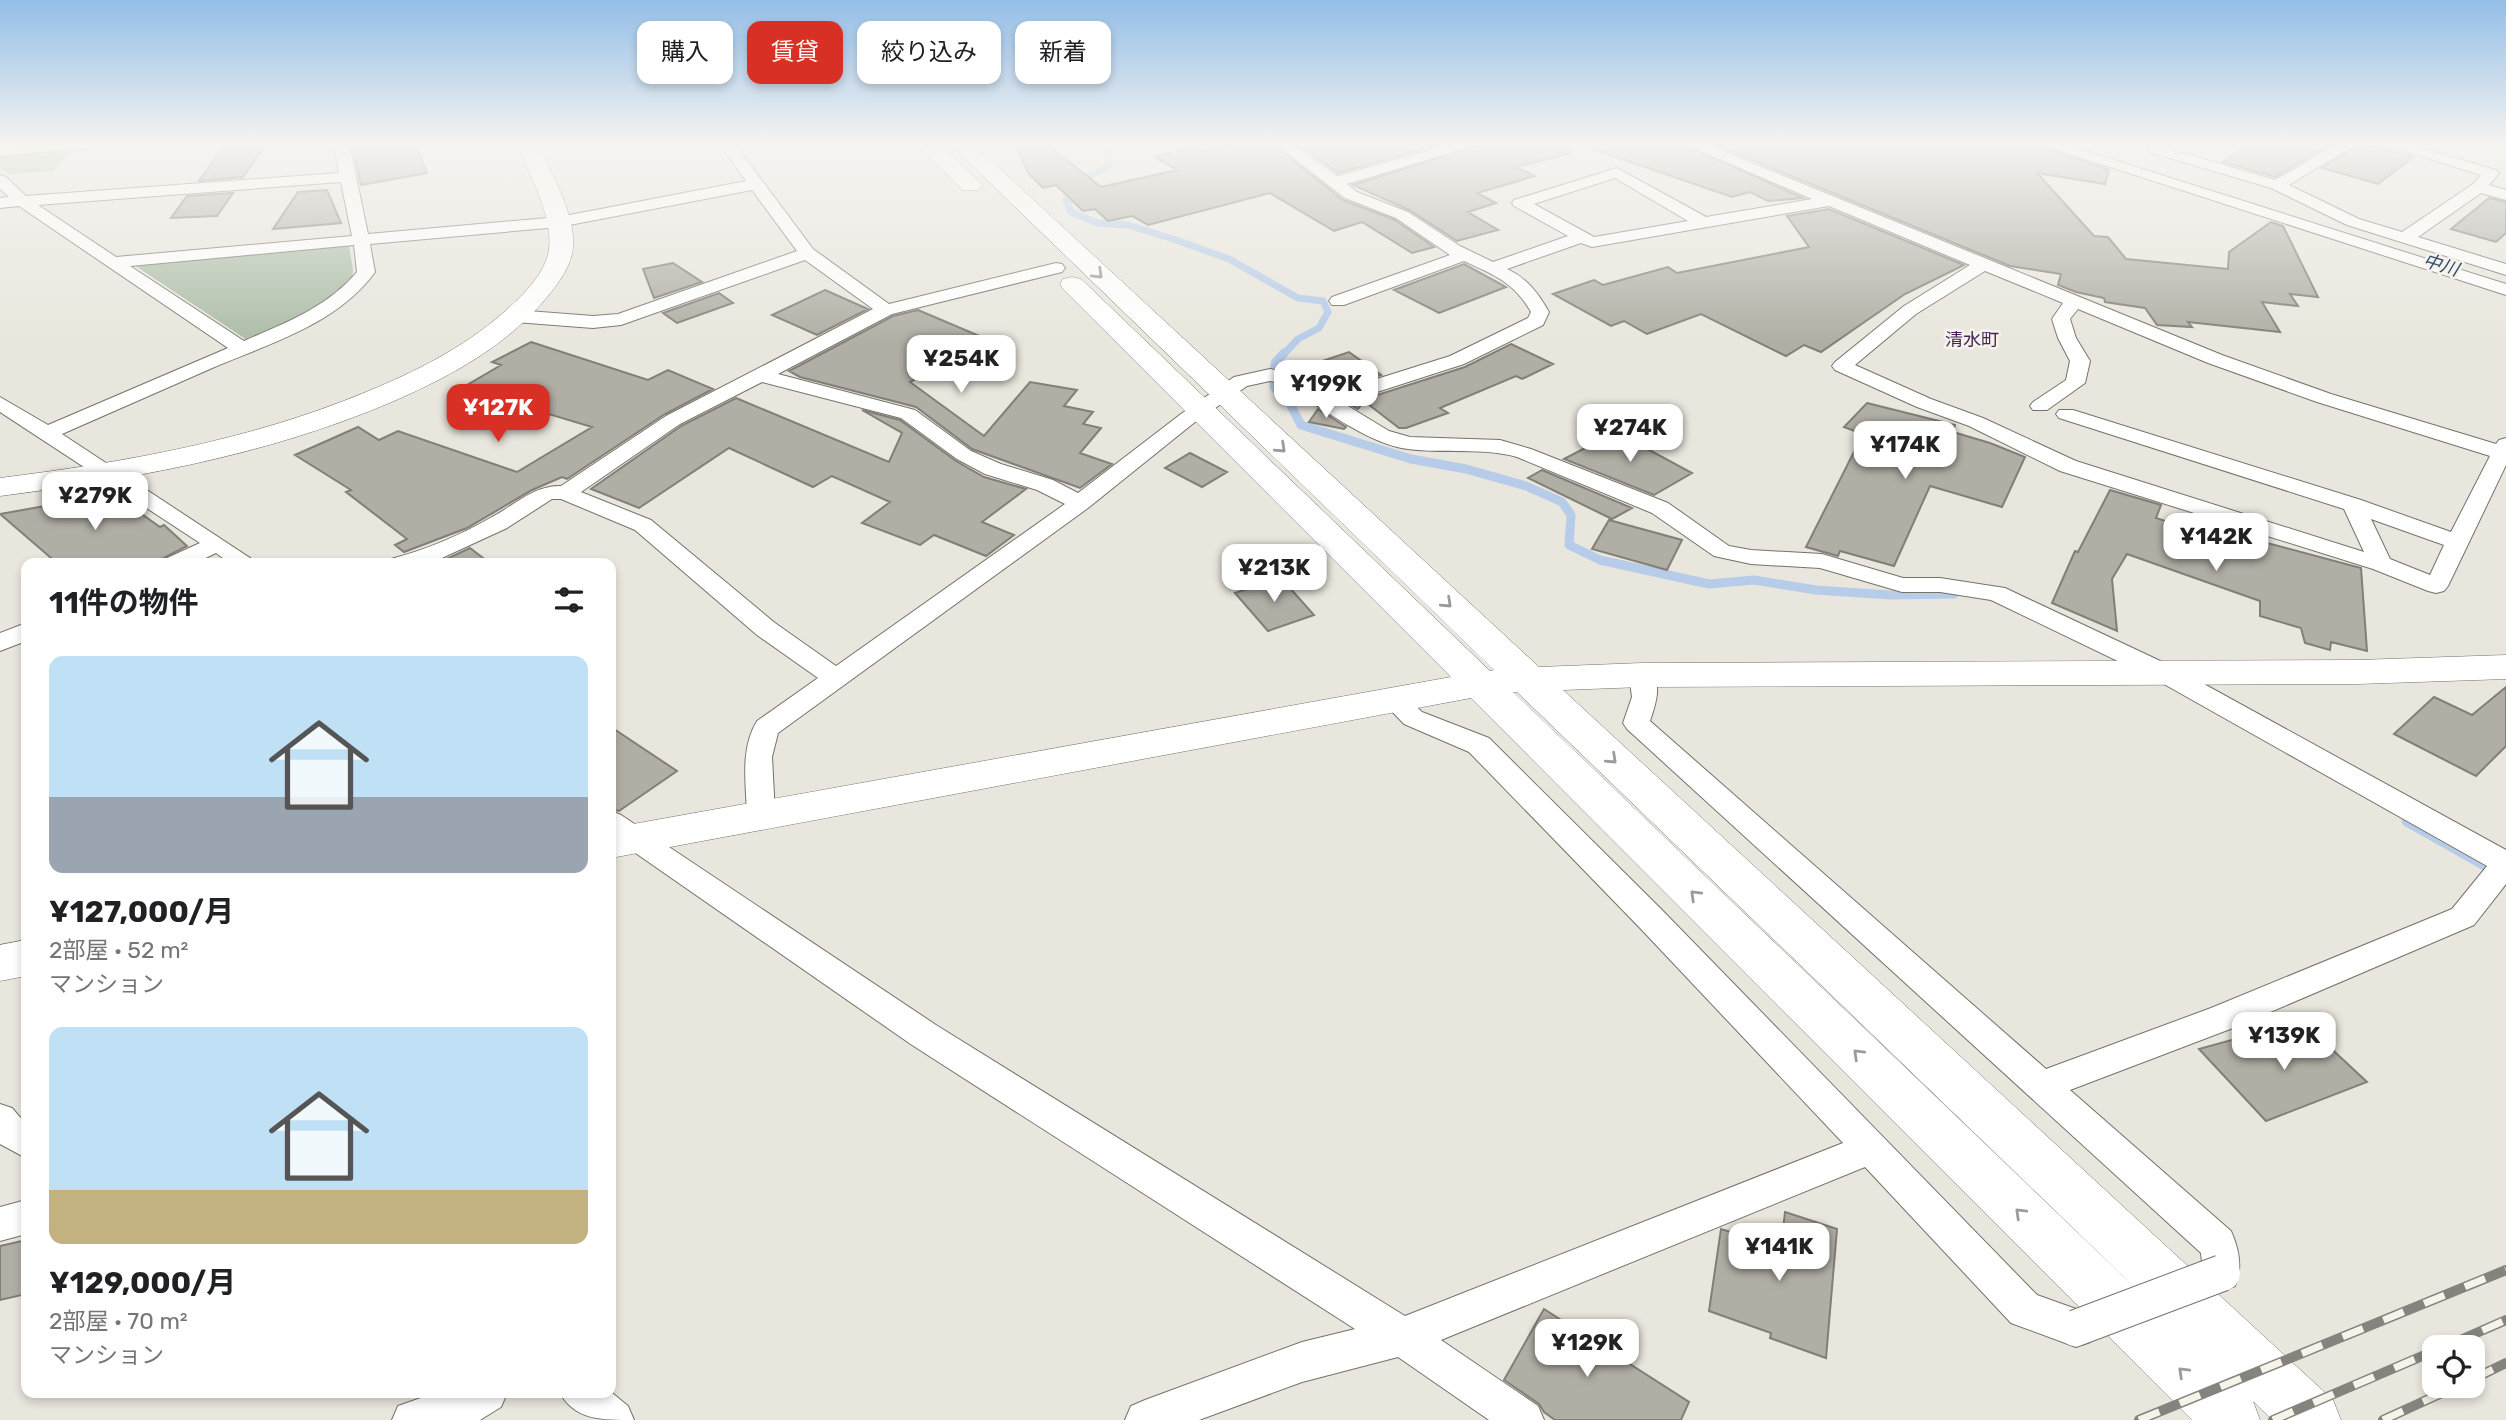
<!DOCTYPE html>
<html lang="ja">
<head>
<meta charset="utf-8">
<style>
  :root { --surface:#fff; --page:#f6f6f6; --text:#202124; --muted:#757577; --accent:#d93025 }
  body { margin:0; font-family:Rubik,"Noto Sans JP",sans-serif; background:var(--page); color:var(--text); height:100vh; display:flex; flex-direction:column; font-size:26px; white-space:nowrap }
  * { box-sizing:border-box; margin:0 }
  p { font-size:23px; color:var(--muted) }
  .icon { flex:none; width:38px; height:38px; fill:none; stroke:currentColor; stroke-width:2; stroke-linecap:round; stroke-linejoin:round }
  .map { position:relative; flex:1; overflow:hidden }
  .panel { position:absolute; left:21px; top:558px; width:595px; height:840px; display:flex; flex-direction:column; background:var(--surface); border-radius:14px; box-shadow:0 4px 10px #0003 }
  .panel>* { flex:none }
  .hud { position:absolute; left:637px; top:21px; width:665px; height:63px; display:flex; gap:14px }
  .fabs { position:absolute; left:2422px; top:1335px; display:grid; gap:14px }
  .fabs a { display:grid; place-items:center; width:63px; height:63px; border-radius:14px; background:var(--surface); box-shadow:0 4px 10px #0003; font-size:35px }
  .price { position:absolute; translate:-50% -60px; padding:0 16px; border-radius:14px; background:#fff; color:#222; font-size:23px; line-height:46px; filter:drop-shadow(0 2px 4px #0008) }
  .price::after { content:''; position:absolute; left:50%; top:42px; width:21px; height:16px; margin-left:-10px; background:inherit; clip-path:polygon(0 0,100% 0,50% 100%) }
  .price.on { background:var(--accent); color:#fff }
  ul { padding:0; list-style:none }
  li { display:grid; align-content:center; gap:14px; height:371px; padding:0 28px }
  li span { display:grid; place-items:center; height:217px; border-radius:14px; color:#555 }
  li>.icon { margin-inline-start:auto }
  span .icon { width:126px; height:126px; fill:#fffc; stroke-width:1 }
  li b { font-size:30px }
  h2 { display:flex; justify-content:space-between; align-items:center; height:84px; padding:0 28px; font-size:30px }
  .pill { padding:0 24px; border-radius:14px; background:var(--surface); box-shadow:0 4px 10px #0003; font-size:24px; line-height:63px }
  .pill.on { background:var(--accent); color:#fff }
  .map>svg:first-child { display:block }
</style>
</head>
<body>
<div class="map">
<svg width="2506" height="1420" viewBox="0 0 2506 1420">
  <rect width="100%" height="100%" fill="#e9e6dd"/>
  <!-- green -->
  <path fill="#acbda7" d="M75,148l-22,23 -44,3 -9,-7v-13z
    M343,245l6,1 4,23 -1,10 -38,33 -67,28 -113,-75z"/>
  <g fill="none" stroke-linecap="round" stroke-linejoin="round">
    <!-- stream-far2 -->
    <path stroke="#b6cce9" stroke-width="7" d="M1100,143l8,7v16l-30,16 -12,18 5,12 27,11 30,2 48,15 53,19 69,39 25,3 5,11 -9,16 -21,11 -15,16"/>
    <!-- stream-far1 -->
    <path stroke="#b6cce9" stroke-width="9" d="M1284,353l-9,10 -1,24 14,13 13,25 110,34 55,10 60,17 36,16 9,13 -2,30 31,15 109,24 45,-4 62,10 74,5 64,-1"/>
    <!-- stream -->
    <path stroke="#b6cce9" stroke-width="11" d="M2407,821l99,56"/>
  </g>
  <!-- building -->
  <path fill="#b1aea5" stroke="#827f77" stroke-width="2" d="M226,143h41l-24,34 -44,4z
    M352,143h63l12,30 -66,12z
    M1015,143h30l56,44 76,-17 -22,-13 36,-10 8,5 42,-9h30l72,57 52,20 39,27 -22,6 -50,-31 -28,9 -64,-38 -122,32 -16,-9 -24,5 -13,-12 -12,2 -27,-26 -13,3 -15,-15z
    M1297,143h149l-108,30z
    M1485,143h85l1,10 -55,14 19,9 -58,17 19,10 -28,9 30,18 -41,11 -48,-31 -56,-25z
    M1591,143h89l123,55 -35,3 -18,-9 -18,5 -142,-49z
    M1711,143h321l77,27 -4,14 -68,-11 57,63 14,1 18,22 102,10 1,-17 42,-30 12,4 35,71 -28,-3 8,12 -36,-4 18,30 -92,-10 4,5 -35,-2 -12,-17 -40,-6 -1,-4 -28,-6 -18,-7 3,-11 -51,-8z
    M2250,143h83l-58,34 -52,-15z
    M2361,143l52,14 -35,27 -56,-16z
    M327,190l14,33 -68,6 25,-37z
    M233,193l-16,23 -46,2 16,-22z
    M2489,198l17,4v31l-10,9 -45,-13z
    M1829,209l135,56 -59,29 -84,58 -17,-7 -18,11 -85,-42 -54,20 -23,-13 -13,5 -58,-32 41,-14 9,5 65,-18 9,6 132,-26 -22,-31z
    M673,263l29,19 -48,16 -11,-29z
    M1464,264l42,23 -67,26 -45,-23z
    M825,290l43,19 -51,26 -45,-20z
    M719,293l14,10 -56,20 -14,-10z
    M918,310l71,30 -79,42 74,54 46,-54 47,8 -13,16 29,6 -10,12 18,4 -21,25 32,11 -32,24 -108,-39 -56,-42 -116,-30 -11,-6 104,-55z
    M531,342l117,38 20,-10 45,19 -48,25 -98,65 -5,-2 -30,13 -65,38 -63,24 -9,-7 12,-6 -61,-47 5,-2 -56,-35 63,-28 21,13 19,-9 119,41 75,-45 -130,-39 39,-23 -9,-3z
    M1511,344l42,20 -31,15 -6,-3 -76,32 8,5 -42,15h-7l-35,-27 -6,8 -9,-5 116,-37z
    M1349,352l32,23 -48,15 -29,-23z
    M736,398l153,64 13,-29 -40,-23 38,10 56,41 28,16 42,12 -44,33 32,13 -28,21 -52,-21 -14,10 -58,-22 28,-21 -58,-26 -19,11 -84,-39 -90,60 -48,-19 90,-63z
    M1867,403l88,22 -2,7 37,11 35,14 -23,50 -72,-21 -36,80 -54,-15 -2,5 -32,-9 57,-113 -19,-7z
    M1318,409l28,18 -2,2 -35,-7z
    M1616,432l76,41 -38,22 -90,-36z
    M1190,453l37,19 -25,15 -37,-19z
    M1542,470l90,38 -20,11 -84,-41z
    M97,490l21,12 4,-2 38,27 4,-2 23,21 -35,18h-94l-58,-50 73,-13z
    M2110,490l51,15 -5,13 94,31 2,-10 109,29 6,83 -36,-9 -1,8 -25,-7 -4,-15 -41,-12v-15l-133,-47 -15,25 5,52 -65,-28 23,-52 3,1z
    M1609,520l73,20 -15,30 -75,-21z
    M470,548l21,16h-55z
    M1281,578l33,37 -46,16 -33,-38z
    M2506,687v59l-30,30 -82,-42 40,-37 38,18z
    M611,727l66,44 -58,40 -8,-2z
    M2308,1027l59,55 -101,39 -67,-72 36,-10 11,11z
    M1785,1212l52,17 -11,129 -56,-20 1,-5 -62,-22 12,-82 60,18z
    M26,1240v54l-26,6v-54z
    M1544,1309l145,93 -8,18h-126l-11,-8 -5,-8 -35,-24z"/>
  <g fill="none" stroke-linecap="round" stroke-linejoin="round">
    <defs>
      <path id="street" d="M37,143h66l-7,4 -96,9v-10z
        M334,143h15l19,91 191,-17 187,-36 -27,-38h15l79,106 76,55 167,-41 6,1 3,4 -3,4 -170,42 -114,60 137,36 56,41 30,13 52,16 25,13 103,-79 53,-37 36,-8 27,6 32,19 121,-38 78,-38 3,-6c-17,-30 -37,-37 -67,-51l-120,44h-12l-3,-4 3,-4 118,-42 -54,-37 -51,-20 -71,-55h18l45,33 121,-33h25l-136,41 10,8 51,20 52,34 33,16 75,-26 -54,-30 -2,-3 2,-3 103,-32 89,49 106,-18 -130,-56h21l519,212 109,39 165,50 3,-4 7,-2v27l-58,121 -4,5 -8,2 -8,-2 -55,-22 -313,-98 -91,-45 -52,-19 -82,-37 -3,-4 3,-4 69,-56 66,-41 -141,-59 -237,41 -11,-4 -74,26c20,9 31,24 42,43l-6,13 -79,39 -121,39 46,28 21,6 90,3 31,9 137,54 61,43 22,4 71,4 81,24h37l65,10 168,79 333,183v34l-32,41 -241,103 -163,62 161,141c8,18 12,37 4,55l-13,5 -13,-5 -6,-13 -2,-20 -574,-524 -4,-6 9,-26 -3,-22 4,-6 9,-2 9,2c11,17 5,34 -1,52l396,348 165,-61 241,-99 35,-43 -332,-187 -164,-79 -51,-8h-38l-82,-24 -69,-4 -37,-8 -62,-43 -135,-56c-36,-10 -73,-3 -109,-8 -41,-5 -88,-43 -124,-65l-14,-3 -23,5 -52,36 -107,86 -310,225 -6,24 3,57 -4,7 -10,3 -10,-3 -4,-7c-1,-31 -7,-65 10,-93l61,-43 -61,-43 -122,-105 -74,-31h-9l-45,29 -76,35 -43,1 3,-5c34,-9 70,-24 101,-42 23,-12 42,-32 69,-31l105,-70 207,-107 -68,-49 -184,65 -28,3 -78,-6 -9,-6 9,-6 78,6 25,-2 179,-63 -45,-61 -193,37 -189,17 5,28c-38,53 -108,72 -165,97 -49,22 -99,43 -148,65l197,130h-28l-15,-11 -23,11h-31l3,-5 35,-16 -200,-131v-15l48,28 180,-77 -209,-142 -19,2v-10l9,-1 -9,-8v-14l6,2 20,19 313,-23zM1615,178l73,43 -94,16 -60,-33zM341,182l11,54 -236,21 -78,-52zM354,245l3,27c-29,35 -72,51 -113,69l-114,-75zM1985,271l78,32 -11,16 6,19 12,23 -4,19 -33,22 -3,4 3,4h14l38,-27 5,-22 -14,-23 -6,-19 8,-10 130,54 109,39 173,54 -39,76 -90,-32 -288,-90h-14l-3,4 3,4 285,91 20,43 -288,-91 -93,-43 -52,-19 -76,-34 61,-51zM762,382l139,36 56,41 28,15 52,16 28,14 -229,162 -61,-43 -124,-103 -70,-28 99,-68zM2371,519l73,26 -14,30 -40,-16z
        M2036,143h24l446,141v11z
        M2152,143h18l-4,5 109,32 64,-37h19l-69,42 70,34 43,13 71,-48 8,-9 -102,-32h25l92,27 3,3 -10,12 17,5v10l-25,-7 -63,44 88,27v11l-159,-50 -76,-37 -122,-36 -2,-3z
        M26,623v18l-26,10v-18z
        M1394,691l9,3 19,18 67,26 173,172 375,385 53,19 5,14 -5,14 -14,5 -65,-24 -146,-156 -424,173 97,66 6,14h-55l-91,-63 -96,25 -103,38h-74l6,-14 14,-6 157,-58 53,-13 -443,-284 -301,-209v-25l10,4 315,210 469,291 438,-173 -203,-215 -171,-176 -65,-28 -23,-24 4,-6z
        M0,1104l12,4 14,16v34l-26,-14z
        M26,1200v34l-26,7v-34z
        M611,1392l17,14 6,14c-33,0 -59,0 -74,-27z
        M435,1393h72l-6,14 -21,13h-88l6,-14z"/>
      <path id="secondary" d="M517,143h21c13,32 38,70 35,105 -2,21 -19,41 -31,55 -41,47 -99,77 -155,101 -124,52 -254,75 -387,92v-18c126,-16 248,-37 366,-86 49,-20 97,-44 137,-79 18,-16 43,-39 46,-64 4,-35 -20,-74 -32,-106z
        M916,143h23l43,42 -3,5h-16z
        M949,143h23l567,524 103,-4 716,-3 148,-5v24l-148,5 -716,3 -79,3 770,710 8,20h-69l-19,-19 7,19h-68l-721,-722 -860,160v-30l840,-151 -388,-388 -3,-5 3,-5 9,-2 9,2 409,392 4,-1zM1513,692h4l631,608z
        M26,940v36l-26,5v-36z"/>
    </defs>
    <!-- street casing -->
    <use href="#street" stroke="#75726a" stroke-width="2"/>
    <!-- secondary casing -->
    <use href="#secondary" stroke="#75726a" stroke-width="1"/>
    <!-- street -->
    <use href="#street" fill="#fff" fill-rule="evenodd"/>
    <!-- secondary -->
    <use href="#secondary" fill="#fff" fill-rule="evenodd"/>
    <defs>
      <path id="rail" d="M2442,1348l64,-28
        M2473,1379l33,-16
        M2139,1420l367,-150
        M2273,1420l161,-69
        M2383,1420l74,-34"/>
    </defs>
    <!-- rail casing -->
    <use href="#rail" stroke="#85837d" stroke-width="10"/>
    <!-- rail -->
    <use href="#rail" stroke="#f6f3ea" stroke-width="7" stroke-dasharray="22" stroke-linecap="butt"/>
    <defs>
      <path id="street-bridge" d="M2076,1328l146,-55"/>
    </defs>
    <!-- street-bridge casing -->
    <use href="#street-bridge" stroke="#75726a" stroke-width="38" stroke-linecap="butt"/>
    <!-- street-bridge -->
    <use href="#street-bridge" stroke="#fff" stroke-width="36"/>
  </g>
  <!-- one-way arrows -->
  <defs><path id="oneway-chevron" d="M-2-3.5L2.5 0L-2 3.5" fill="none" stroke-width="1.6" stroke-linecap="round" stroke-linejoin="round" transform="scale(1.75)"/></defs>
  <g stroke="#9c9b9a">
    <use href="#oneway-chevron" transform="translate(1098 274) rotate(44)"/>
    <use href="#oneway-chevron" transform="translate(1281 448) rotate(43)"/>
    <use href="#oneway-chevron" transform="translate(1447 603) rotate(43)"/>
    <use href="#oneway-chevron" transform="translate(1612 759) rotate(43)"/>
    <use href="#oneway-chevron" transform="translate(1695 895) rotate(-136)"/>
    <use href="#oneway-chevron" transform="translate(1858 1054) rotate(-136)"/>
    <use href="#oneway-chevron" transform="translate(2020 1213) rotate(-136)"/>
    <use href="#oneway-chevron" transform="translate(2183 1372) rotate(-136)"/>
  </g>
  <!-- sky -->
  <linearGradient id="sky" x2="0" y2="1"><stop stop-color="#94bee8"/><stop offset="0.42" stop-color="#f5f4f0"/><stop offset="1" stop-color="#f5f4f0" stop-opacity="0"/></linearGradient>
  <rect width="2506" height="342" fill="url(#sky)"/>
  <g text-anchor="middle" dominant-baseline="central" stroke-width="5" stroke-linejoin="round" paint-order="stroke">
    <!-- far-water labels -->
    <g font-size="18" font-style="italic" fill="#2b4972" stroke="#f6f3ea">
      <text transform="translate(2441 265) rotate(17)">中川</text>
    </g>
    <!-- far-neighbourhood labels -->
    <g font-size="18" fill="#45235b" stroke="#f6f3ea">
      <text x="1972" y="340">清水町</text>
    </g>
  </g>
</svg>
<div class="fabs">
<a><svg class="icon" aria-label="locate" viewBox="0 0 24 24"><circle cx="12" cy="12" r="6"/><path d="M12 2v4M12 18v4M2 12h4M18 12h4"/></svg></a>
</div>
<b class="price" style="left:961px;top:395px">¥254K</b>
<b class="price" style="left:1326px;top:420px">¥199K</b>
<b class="price on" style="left:498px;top:444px">¥127K</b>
<b class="price" style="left:1630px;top:464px">¥274K</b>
<b class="price" style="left:1905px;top:481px">¥174K</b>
<b class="price" style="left:95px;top:532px">¥279K</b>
<b class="price" style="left:2216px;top:573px">¥142K</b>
<b class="price" style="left:1274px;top:604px">¥213K</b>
<b class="price" style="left:2284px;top:1072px">¥139K</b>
<b class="price" style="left:1779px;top:1283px">¥141K</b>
<b class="price" style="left:1587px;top:1379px">¥129K</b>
<div class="hud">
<a class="pill">購入</a>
<a class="pill on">賃貸</a>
<a class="pill">絞り込み</a>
<a class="pill">新着</a>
</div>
<section class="panel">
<h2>11件の物件<svg class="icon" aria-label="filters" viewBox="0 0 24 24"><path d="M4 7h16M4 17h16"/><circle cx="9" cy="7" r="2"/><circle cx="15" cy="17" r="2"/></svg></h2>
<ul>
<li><span style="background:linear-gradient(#bfe0f5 65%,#9aa5b1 0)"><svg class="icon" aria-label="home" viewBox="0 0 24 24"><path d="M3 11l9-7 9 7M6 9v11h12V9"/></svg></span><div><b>¥127,000/月</b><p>2部屋 · 52 m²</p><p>マンション</p></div></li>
<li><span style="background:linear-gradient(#bfe0f5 75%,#c2b280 0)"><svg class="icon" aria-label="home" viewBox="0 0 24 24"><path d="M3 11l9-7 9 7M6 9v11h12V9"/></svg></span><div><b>¥129,000/月</b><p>2部屋 · 70 m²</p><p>マンション</p></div></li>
</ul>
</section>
</div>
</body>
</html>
